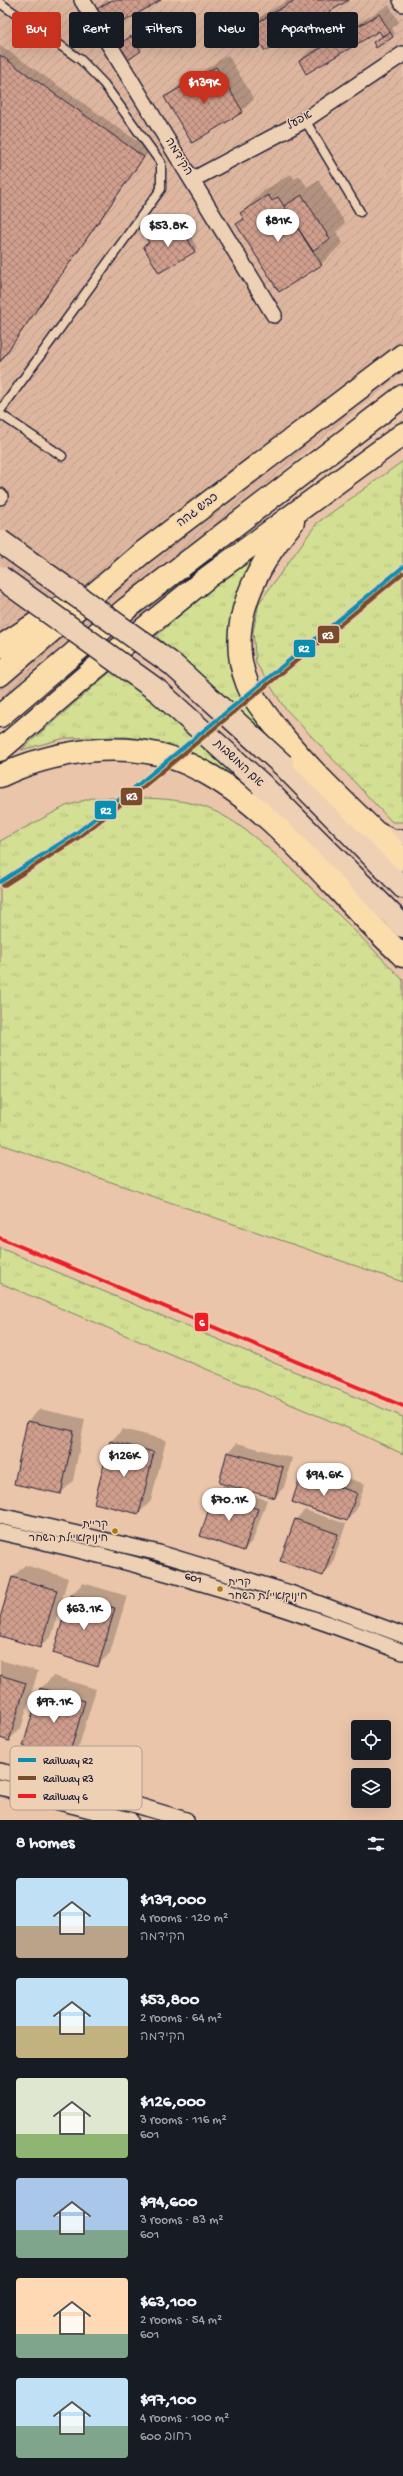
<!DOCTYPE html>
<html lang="en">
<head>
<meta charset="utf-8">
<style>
  :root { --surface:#171b24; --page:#242831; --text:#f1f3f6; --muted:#9ea1a6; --accent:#c8321e }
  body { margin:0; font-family:"Gochi Hand","Playpen Sans Hebrew",sans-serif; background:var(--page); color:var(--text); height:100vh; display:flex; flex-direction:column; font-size:15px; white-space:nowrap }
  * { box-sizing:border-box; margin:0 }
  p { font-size:13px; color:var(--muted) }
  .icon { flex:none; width:22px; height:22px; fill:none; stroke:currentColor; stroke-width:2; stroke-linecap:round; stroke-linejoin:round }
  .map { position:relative; height:1820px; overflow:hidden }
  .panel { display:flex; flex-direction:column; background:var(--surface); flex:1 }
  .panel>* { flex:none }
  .guide { position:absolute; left:12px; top:12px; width:379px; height:36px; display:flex; gap:8px }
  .fabs { position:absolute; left:351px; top:1720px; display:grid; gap:8px }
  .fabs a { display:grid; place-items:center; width:40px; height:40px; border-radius:4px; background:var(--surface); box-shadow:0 4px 16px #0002; font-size:20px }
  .price { position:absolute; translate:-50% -34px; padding:0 9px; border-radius:14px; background:#fff; color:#222; font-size:13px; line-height:26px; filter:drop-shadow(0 1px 2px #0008) }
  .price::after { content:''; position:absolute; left:50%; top:24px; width:12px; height:9px; margin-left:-6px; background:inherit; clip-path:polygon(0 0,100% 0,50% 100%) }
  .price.active { background:var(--accent); color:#fff }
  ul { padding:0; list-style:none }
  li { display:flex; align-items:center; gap:12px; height:100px; padding:0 16px }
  li span { display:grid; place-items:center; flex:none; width:112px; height:80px; border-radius:4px; color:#555 }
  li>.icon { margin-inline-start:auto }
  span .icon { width:48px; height:48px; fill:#fffc; stroke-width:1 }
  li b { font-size:17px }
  h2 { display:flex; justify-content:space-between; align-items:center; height:48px; padding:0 16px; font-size:17px }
  .pill { padding:0 14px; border-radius:4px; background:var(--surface); box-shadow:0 4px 16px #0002; font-size:14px; line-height:36px }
  .pill.active { background:var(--accent); color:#fff }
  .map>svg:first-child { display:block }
</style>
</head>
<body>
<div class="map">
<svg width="403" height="1820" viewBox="0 0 403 1820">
  <defs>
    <pattern id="industrial-furrows" width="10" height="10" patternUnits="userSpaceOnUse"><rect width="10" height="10" fill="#deb69f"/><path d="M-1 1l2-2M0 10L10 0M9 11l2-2" fill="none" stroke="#be9c8a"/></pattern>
    <pattern id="grass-tufts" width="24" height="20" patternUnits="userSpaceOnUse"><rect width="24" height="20" fill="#d3df92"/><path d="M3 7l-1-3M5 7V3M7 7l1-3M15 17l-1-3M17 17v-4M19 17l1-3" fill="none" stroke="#b5bf7f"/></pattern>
    <pattern id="building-cross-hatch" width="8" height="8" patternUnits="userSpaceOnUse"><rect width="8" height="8" fill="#d09e8d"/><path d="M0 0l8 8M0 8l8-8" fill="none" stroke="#a88074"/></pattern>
  </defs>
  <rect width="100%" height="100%" fill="#eac5aa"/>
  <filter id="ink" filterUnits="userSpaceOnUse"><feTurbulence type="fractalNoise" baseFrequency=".025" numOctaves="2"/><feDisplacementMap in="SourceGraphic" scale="8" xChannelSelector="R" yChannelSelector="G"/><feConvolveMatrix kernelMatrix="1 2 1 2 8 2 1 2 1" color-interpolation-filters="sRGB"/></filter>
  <g filter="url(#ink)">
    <!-- industrial -->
    <path fill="url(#industrial-furrows)" d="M0,0h403v373l-403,328z"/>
    <!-- grass -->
    <path fill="url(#grass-tufts)" stroke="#7a8066" d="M403,461v361h-11l-108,-115 -28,-44 -3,-31 6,-29 58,-80z
      M259,547l-27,82 46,106 -10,8 -52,-54 -60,-53z
      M116,667l155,135 -12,3 -89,-58 -22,-7 -22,-3 -61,1 -44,12z
      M92,798c36,1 75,-3 109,8 32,10 58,35 83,56 41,38 80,78 119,118v302l-403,-138v-303l66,-35z
      M0,1248l403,169v37l-53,-25 -350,-146z"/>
    <!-- shadow -->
    <path fill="#0003" d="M106,0h53l-62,10z
      M288,0h60l-97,27 12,-12z
      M389,5l10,17 -7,6 3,5 -2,3 -19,6 9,-6 -4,-7 -79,32 9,-9z
      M138,31l9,13 -19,14 -9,-13z
      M0,45l150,105 -150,213z
      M228,55l26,44 -12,12 -76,-14 12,-11z
      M291,174l3,5 6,-3 7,11 11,-7 27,43 -9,9 7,11 -22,21 -83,-40 6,-7 -3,-4 22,-22z
      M175,223l2,5 7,-4 13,24 -2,3 -51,-5 6,-4 -2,-3 3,-3z
      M40,1409l45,10 -12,62 -12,12 -33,-72z
      M123,1429l43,11 -15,61 -12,12 -28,-72z
      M237,1443l55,15 -8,29 -9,10 -47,-44z
      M312,1466l53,18 -9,26 -9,10 -45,-45z
      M224,1485l43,15 -14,40 -9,10 -29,-55z
      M305,1510l41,14 -14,41 -9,10 -27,-56z
      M25,1565l43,13 -16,57 -12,12 -40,-12v-13l13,-45z
      M83,1583l44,13 -17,57 -12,12 -27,-70z
      M0,1660l38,11 -17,57 -12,12 -9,-3z
      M53,1676l43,13 -17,57 -12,12 -26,-70z"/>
    <!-- building -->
    <path fill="url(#building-cross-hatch)" stroke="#22223b" d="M112,0h49l-53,31 -13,-21z
      M295,0h54l-84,51 -15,-24z
      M379,14l11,18 -8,4 -3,-5 -73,43 -7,-13z
      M390,32l3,5 -17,11 -3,-6z
      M131,36l10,15 -13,9 -10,-15z
      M0,55l144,102 -144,205z
      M216,67l27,45 -51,31 -28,-46z
      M268,195l4,6 6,-4 44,68 -43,27 -43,-68 8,-5 -4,-6z
      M302,195l28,44 -18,12 -28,-45z
      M171,225l3,5 6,-4 15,26 -36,21 -16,-27 6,-3 -2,-4z
      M27,1421l47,10 -13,63 -47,-10z
      M110,1441l44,11 -15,62 -45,-11z
      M227,1452l56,15 -8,31 -56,-15z
      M301,1474l56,19 -10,28 -55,-19z
      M214,1494l44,15 -14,42 -44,-15z
      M295,1519l43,15 -15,42 -43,-15z
      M12,1577l45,13 -17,58 -40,-12v-18z
      M70,1595l45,13 -17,59 -45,-14z
      M0,1675l26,8 -17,58 -9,-3z
      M40,1688l45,13 -17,58 -45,-13z"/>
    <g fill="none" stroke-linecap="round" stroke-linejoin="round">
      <defs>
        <path id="service" d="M0,3l81,57 23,24 57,79v26l-161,222
          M305,120l55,92
          M0,414l62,42"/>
        <path id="minor" d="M82,0l192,315
          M401,0l2,4
          M192,180l113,-60 98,-66
          M0,496v1
          M380,831l15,7 8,-1
          M0,1516l159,37 131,40 113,42
          M0,1532c138,30 272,68 403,120
          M0,1771l106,25 80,24
          M0,1787l130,33"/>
        <path id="secondary" d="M283,765l120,122
          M261,784l142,142"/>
        <path id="trunk" d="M293,522c-36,43 -69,103 -46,161 5,14 15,26 24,38 38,51 87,93 132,138
          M0,647l63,-41
          M0,675l142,-122 261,-198
          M0,716l126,-107 277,-213
          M0,750l94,-81 114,-92 195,-143
          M0,776c28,-14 56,-21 86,-25 38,-4 79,0 112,18 77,38 141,129 205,187"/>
      </defs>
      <!-- service casing -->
      <use href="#service" stroke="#22223b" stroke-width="11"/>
      <!-- minor casing -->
      <use href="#minor" stroke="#22223b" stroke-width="18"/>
      <!-- secondary casing -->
      <use href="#secondary" stroke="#22223b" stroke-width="25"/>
      <!-- trunk casing -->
      <use href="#trunk" stroke="#22223b" stroke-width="25"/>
      <!-- service -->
      <use href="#service" stroke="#eed1b4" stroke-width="8"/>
      <!-- minor -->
      <use href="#minor" stroke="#eed1b4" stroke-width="15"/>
      <!-- secondary -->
      <use href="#secondary" stroke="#eed1b4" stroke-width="22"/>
      <!-- trunk -->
      <use href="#trunk" stroke="#faddab" stroke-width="22"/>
      <defs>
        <path id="secondary-bridge" d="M0,541l172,123 111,101
          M0,577l158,114 103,93"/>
      </defs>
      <!-- secondary-bridge casing -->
      <use href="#secondary-bridge" stroke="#22223b" stroke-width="25" stroke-linecap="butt"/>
      <!-- secondary-bridge -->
      <use href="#secondary-bridge" stroke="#eed1b4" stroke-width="22"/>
      <defs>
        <path id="rail-1" d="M0,882l75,-48 59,-46 269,-221"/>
        <path id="rail-2" d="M3,886l75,-48 59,-46 266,-219"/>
        <path id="rail-3" d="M0,1238l403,168"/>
      </defs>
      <!-- rail-1 casing -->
      <use href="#rail-1" stroke="#eed1b4" stroke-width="7"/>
      <!-- rail-2 casing -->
      <use href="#rail-2" stroke="#eed1b4" stroke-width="7"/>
      <!-- rail-3 casing -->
      <use href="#rail-3" stroke="#eed1b4" stroke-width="7"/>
      <!-- rail-1 -->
      <use href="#rail-1" stroke="#078eb1" stroke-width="4"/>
      <!-- rail-2 -->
      <use href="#rail-2" stroke="#7a4b2a" stroke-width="4"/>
      <!-- rail-3 -->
      <use href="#rail-3" stroke="#ed1d26" stroke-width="4"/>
    </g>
  </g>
  <!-- markers -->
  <g fill="#ac7815" stroke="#eed1b4" stroke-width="1.5">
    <circle cx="115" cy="1531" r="3.5"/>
    <circle cx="220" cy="1589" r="3.5"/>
  </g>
  <g text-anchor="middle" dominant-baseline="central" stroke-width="3" stroke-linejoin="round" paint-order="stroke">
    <!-- bus labels -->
    <g font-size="11" fill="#22223b" stroke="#eed1b4" text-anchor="end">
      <text x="108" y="1525">קריית<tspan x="108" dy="14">חינוך/איילת השחר</tspan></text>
      <text x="228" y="1583" text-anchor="start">קרית<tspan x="228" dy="14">חינוך/איילת השחר</tspan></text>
    </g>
    <!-- street labels -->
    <g font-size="12" fill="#22223b" stroke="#eed1b4">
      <text transform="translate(300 121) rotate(-30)">אפעל</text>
      <text transform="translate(178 157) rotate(59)">הקידמה</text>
      <text transform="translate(198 511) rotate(-37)">כביש גהה</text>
      <text transform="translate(238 764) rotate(43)">אם המושבות</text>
      <text transform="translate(193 1579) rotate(17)">601</text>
    </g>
  </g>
  <!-- legend -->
  <rect x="10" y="1746" width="132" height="64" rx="6" fill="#eed1b4" stroke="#b19c90" stroke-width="1"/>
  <rect x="18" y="1758" width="18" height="4" fill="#078eb1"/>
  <rect x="18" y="1776" width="18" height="4" fill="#7a4b2a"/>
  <rect x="18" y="1794" width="18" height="4" fill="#ed1d26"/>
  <g font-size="11" fill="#22223b">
    <text x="43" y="1764">Railway R2</text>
    <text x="43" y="1782">Railway R3</text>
    <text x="43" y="1800">Railway 6</text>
  </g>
  <g stroke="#eed1b4" stroke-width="1.5">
    <rect x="317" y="625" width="23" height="19" rx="4" fill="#7a4b2a"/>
    <rect x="293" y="639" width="23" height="19" rx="4" fill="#078eb1"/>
    <rect x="120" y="787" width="23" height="19" rx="4" fill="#7a4b2a"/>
    <rect x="94" y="800" width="23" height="20" rx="4" fill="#078eb1"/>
    <rect x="194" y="1312" width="15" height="20" rx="4" fill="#ed1d26"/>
  </g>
  <g font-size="11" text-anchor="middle" font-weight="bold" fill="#fff">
    <text x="328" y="639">R3</text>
    <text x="304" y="652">R2</text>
    <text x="132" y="800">R3</text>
    <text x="106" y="814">R2</text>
    <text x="202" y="1326">6</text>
  </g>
</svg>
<div class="fabs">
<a><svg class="icon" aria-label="locate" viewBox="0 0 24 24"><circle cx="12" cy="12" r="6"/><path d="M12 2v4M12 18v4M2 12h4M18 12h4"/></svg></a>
<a><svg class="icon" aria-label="layers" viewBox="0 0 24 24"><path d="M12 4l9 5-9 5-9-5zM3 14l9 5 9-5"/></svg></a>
</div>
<b class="price active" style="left:204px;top:105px">$139K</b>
<b class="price" style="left:278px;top:243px">$81K</b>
<b class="price" style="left:168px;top:248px">$53.8K</b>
<b class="price" style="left:124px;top:1478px">$126K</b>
<b class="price" style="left:324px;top:1497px">$94.6K</b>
<b class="price" style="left:229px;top:1522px">$70.1K</b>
<b class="price" style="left:84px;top:1631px">$63.1K</b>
<b class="price" style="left:54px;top:1724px">$97.1K</b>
<div class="guide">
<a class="pill active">Buy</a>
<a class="pill">Rent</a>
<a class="pill">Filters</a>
<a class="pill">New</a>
<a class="pill">Apartment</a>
</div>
</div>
<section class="panel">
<h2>8 homes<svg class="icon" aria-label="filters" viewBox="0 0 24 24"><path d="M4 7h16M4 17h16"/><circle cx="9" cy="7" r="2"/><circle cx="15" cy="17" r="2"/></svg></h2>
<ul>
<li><span style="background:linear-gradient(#bfe0f5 60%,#b9a48a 0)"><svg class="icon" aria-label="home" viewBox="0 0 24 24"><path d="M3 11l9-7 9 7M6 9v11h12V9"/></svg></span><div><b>$139,000</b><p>4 rooms · 120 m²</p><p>הקידמה</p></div></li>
<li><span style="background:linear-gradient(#bfe0f5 60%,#c2b280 0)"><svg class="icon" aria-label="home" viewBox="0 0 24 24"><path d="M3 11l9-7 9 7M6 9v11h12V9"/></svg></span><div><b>$53,800</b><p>2 rooms · 64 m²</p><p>הקידמה</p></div></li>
<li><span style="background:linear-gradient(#dfe7d0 70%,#8fb573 0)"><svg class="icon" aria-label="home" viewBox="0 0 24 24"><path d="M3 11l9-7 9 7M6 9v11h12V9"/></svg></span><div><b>$126,000</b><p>3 rooms · 116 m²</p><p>601</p></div></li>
<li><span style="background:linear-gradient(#a9c7e8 65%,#7fa58c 0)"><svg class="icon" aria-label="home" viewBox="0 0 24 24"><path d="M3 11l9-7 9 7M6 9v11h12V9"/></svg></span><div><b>$94,600</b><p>3 rooms · 83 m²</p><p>601</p></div></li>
<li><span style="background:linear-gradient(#ffd9b3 70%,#7fa58c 0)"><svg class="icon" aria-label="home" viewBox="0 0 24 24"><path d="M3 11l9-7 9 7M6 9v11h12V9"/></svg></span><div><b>$63,100</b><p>2 rooms · 54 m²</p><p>601</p></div></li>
<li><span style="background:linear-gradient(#bfe0f5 60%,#7fa58c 0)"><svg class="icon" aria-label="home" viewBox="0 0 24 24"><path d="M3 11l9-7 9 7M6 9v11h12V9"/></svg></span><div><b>$97,100</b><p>4 rooms · 100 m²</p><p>רחוב 600</p></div></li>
</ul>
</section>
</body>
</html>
